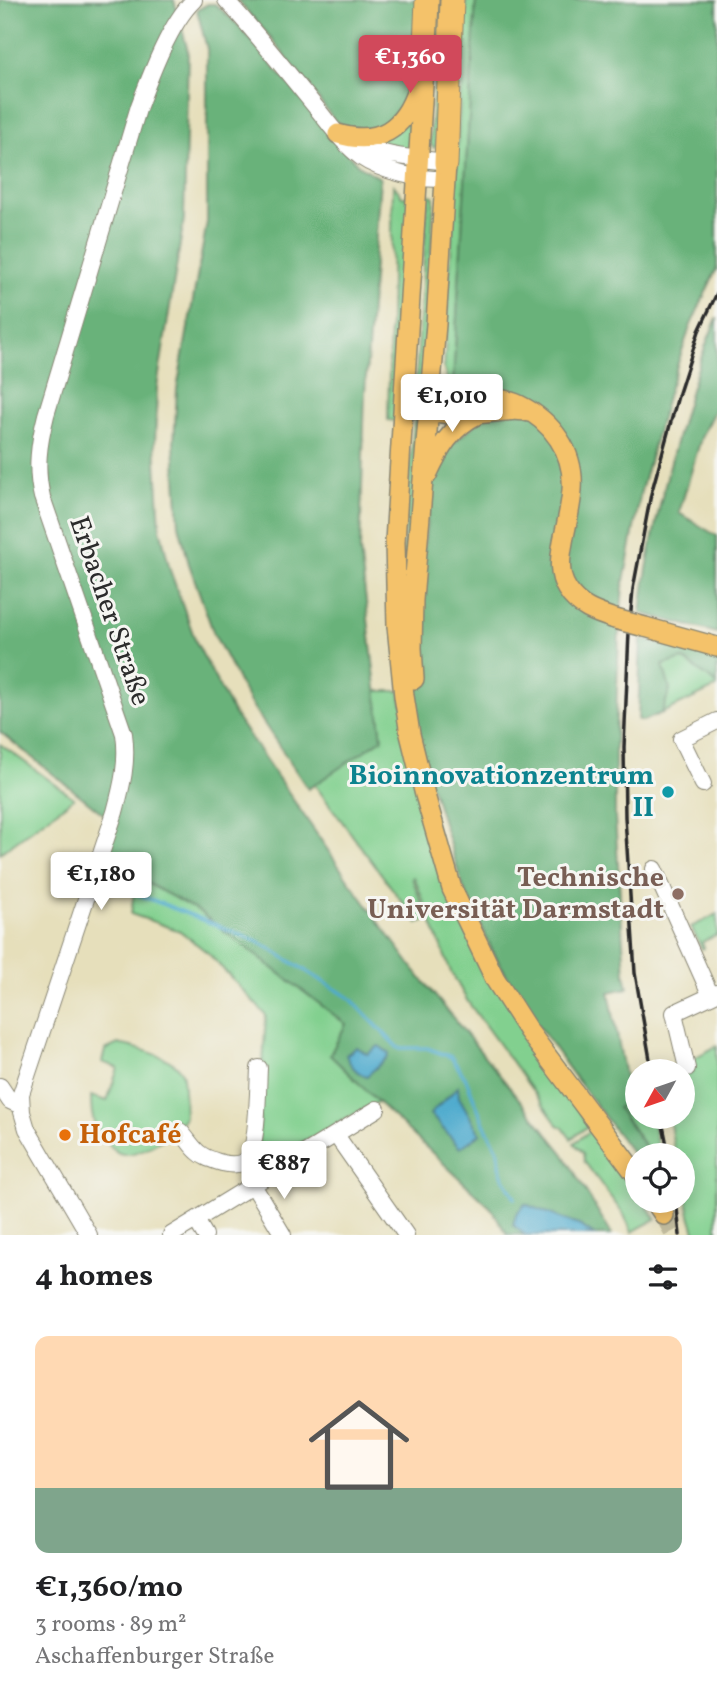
<!DOCTYPE html>
<html lang="en">
<head>
<meta charset="utf-8">
<style>
  :root { --surface:#fff; --page:#f6f6f6; --text:#202124; --muted:#757577; --accent:#d1495b }
  body { margin:0; font-family:Vollkorn,serif; background:var(--page); color:var(--text); height:100vh; display:flex; flex-direction:column; font-size:26px; white-space:nowrap }
  * { box-sizing:border-box; margin:0 }
  p { font-size:23px; color:var(--muted) }
  .icon { flex:none; width:38px; height:38px; fill:none; stroke:currentColor; stroke-width:2; stroke-linecap:round; stroke-linejoin:round }
  .map { position:relative; height:1235px; overflow:hidden }
  .drawer { display:flex; flex-direction:column; background:var(--surface); flex:1 }
  .drawer>* { flex:none }
  .needle { width:46px; rotate:230deg }
  .tools { position:absolute; left:625px; top:1059px; display:grid; gap:14px }
  .tools a { display:grid; place-items:center; width:70px; height:70px; border-radius:50%; background:var(--surface); box-shadow:0 4px 18px #0003; font-size:35px }
  .price { position:absolute; translate:-50% -60px; padding:0 16px; border-radius:7px; background:#fff; color:#222; font-size:23px; line-height:46px; filter:drop-shadow(0 2px 4px #0008) }
  .price::after { content:''; position:absolute; left:50%; top:42px; width:21px; height:16px; margin-left:-10px; background:inherit; clip-path:polygon(0 0,100% 0,50% 100%) }
  .price.on { background:var(--accent); color:#fff }
  ul { padding:0; list-style:none }
  li { display:grid; align-content:center; gap:14px; height:371px; padding:0 35px }
  li span { display:grid; place-items:center; height:217px; border-radius:14px; color:#555 }
  li>.icon { margin-inline-start:auto }
  span .icon { width:126px; height:126px; fill:#fffc; stroke-width:1 }
  li b { font-size:30px }
  h2 { display:flex; justify-content:space-between; align-items:center; height:84px; padding:0 35px; font-size:30px }
  .map>svg:first-child { display:block }
</style>
</head>
<body>
<div class="map">
<svg width="717" height="1235" viewBox="0 0 717 1235">
  <rect width="100%" height="100%" fill="#f6f6f2"/>
  <filter id="ink" filterUnits="userSpaceOnUse"><feTurbulence type="fractalNoise" baseFrequency=".0143" numOctaves="2"/><feDisplacementMap in="SourceGraphic" scale="14" xChannelSelector="R" yChannelSelector="G"/><feConvolveMatrix kernelMatrix="1 2 1 2 8 2 1 2 1" color-interpolation-filters="sRGB"/></filter>
  <filter id="wash" filterUnits="userSpaceOnUse"><feTurbulence type="fractalNoise" baseFrequency=".00686" numOctaves="4" result="noise"/><feDisplacementMap in="SourceGraphic" scale="28" xChannelSelector="R" yChannelSelector="G"/><feGaussianBlur stdDeviation="1.57" result="paint"/><feColorMatrix in="noise" values="0 0 0 0 0 0 0 0 0 0 0 0 0 0 0 0 0 1.4 0 .05"/><feComposite in="paint" operator="in"/></filter>
  <g filter="url(#wash)">
    <rect width="100%" height="100%" fill="#e6dfbb"/>
    <!-- green -->
    <path fill="#82d08f" stroke="#567e5d" stroke-width="2" d="M439,0h6l-9,147 -2,1 -4,-4z
      M466,0h10l-23,383 -6,-5 -3,-8z
      M411,116l-2,36 -42,-10z
      M393,184l9,12 10,1 -15,224 -9,-1z
      M428,195l5,1 1,2 -11,182 -4,3 -3,-3z
      M417,419l2,1 -13,230 -4,-82 12,-146z
      M683,659l34,25v3l-55,26 8,-24 -8,-24z
      M376,691h24l31,155 157,280 -17,13 -8,-11 -6,-4 -89,-122 -17,-30 -37,-95 -2,1 16,42 -10,3 -104,-139 68,-45z
      M0,744l74,54 -74,55z
      M136,877l61,33 149,114 -16,31 48,47 -121,64 9,-151 -58,-62 -28,-22 -49,-17z
      M717,914v21l-15,7 2,6 -2,1 -11,-22z
      M118,1044c15,3 58,13 64,29 3,10 2,33 3,44 -4,6 -9,12 -15,17 -10,8 -37,24 -51,19 -8,-3 -25,-26 -26,-35 -2,-7 -2,-15 -2,-22l16,5 11,-33 -16,-6 3,-12z
      M717,1046v189h-21c-9,-26 -13,-53 -14,-80h-7l-6,-38 13,-1 1,-40 10,-5 -4,-12 5,-1z
      M637,1095v21l15,1 7,38h-8l-33,-48 11,-10z
      M591,1130l46,63v7l6,1 13,18 -24,13 -8,-17 -40,-54 -1,-8 -9,-10z"/>
    <!-- forest -->
    <path fill="#69b27a" stroke="#4a6e52" stroke-width="2" d="M0,0h174l14,51 -4,168 -27,168 -2,57 5,84 10,42 26,72 36,69 115,167 68,93 148,182 49,82h-18l-13,-9 -67,-1 11,10 -18,-1 -16,-26 -113,-106 -48,-47 16,-31 -149,-114 -61,-33 -33,-11 13,-42 -116,-92z
      M237,0h181l-12,100 -25,30 -32,-2 -14,-7 -63,-82z
      M476,0h241v268l-27,59 -22,66 -27,98 -18,96 -4,44 -4,116v70l10,157 3,14 -19,4 20,105 -11,11 33,47h-14v5l-68,-91 -43,-61 -34,-58 -29,-63 -31,-100 -11,-10 -9,-129 20,-172 12,-25 37,-32 -23,-33 -5,-3z
      M208,4h7l23,21 119,139 23,14 -15,214 -5,158 22,189 -74,50 -59,-88 -35,-67 -25,-70 -10,-39 -5,-81 3,-55 30,-167v-173l-10,-39z
      M717,318v87l-15,30 -23,78 38,23v97l-76,-20c6,-60 21,-119 37,-178 11,-39 22,-80 39,-117z
      M641,639l76,19v26l-34,-25 -20,6 7,24 -8,24 -19,8 -5,-1z"/>
    <!-- water -->
    <path fill="#50abce" stroke="#3e6b7c" stroke-width="2" d="M379,1046l10,7 -1,4 -21,19c-9,-1 -18,-12 -21,-21l11,-8 10,7z
      M458,1087l1,10 21,37 -20,14 -30,-34z
      M525,1204l56,22 13,9h-69l-12,-10 3,-11z"/>
    <g fill="none" stroke-linecap="round" stroke-linejoin="round">
      <!-- stream -->
      <path stroke="#50abce" stroke-width="3.5" d="M122,888l137,54 91,56 48,50h29l24,9 15,22 18,45 14,26 3,23 14,25"/>
    </g>
  </g>
  <g filter="url(#ink)">
    <g fill="none" stroke-linecap="round" stroke-linejoin="round">
      <!-- major-tunnel -->
      <path stroke="#c1bb9e" stroke-width="19" stroke-dasharray="19 10" stroke-linecap="butt" d="M664,1215l11,20"/>
      <defs>
        <path id="minor" d="M226,0l16,18c26,30 51,61 76,92 13,16 26,35 44,48 17,12 62,24 83,20
          M350,141c26,14 60,17 89,20l7,3
          M703,784l-22,-45 36,-18
          M654,869l57,127
          M687,1068l-13,-55 43,-20
          M0,1086l10,15 11,5
          M180,1131c7,7 11,15 18,21 6,6 15,8 24,11 9,2 18,3 25,-4 11,-12 11,-73 12,-91
          M336,1135l70,100
          M253,1185l30,50
          M196,1220l9,15
          M89,1235l-62,-106 -5,-17 -1,-18 94,-282c7,-26 13,-50 9,-78l-82,-237c-7,-29 -3,-54 4,-82l93,-309c12,-32 31,-83 55,-106
          M171,1235l206,-126"/>
        <path id="major" d="M424,69l-29,473 2,84 7,70 6,38 15,61 27,94 43,90 34,53 108,144
          M338,134c41,12 66,-5 79,-44
          M417,392l13,-2c14,2 28,4 42,6 16,2 33,2 47,9 33,16 56,47 53,85 -1,17 -6,35 -9,52 -3,16 -5,33 4,47 11,18 29,24 48,30
          M417,407l3,3c18,3 37,6 56,4 20,-1 37,-7 57,-1
          M427,475c12,-26 24,-48 51,-61
          M645,627l72,20
          M414,679l-2,-31 1,-48 23,-276 10,-160
          M654,1200l10,15"/>
        <path id="highway" d="M424,69l3,-69
          M446,164l6,-164"/>
      </defs>
      <!-- minor casing -->
      <use href="#minor" stroke="#888573" stroke-width="18"/>
      <!-- major casing -->
      <use href="#major" stroke="#888573" stroke-width="22"/>
      <!-- highway casing -->
      <use href="#highway" stroke="#888573" stroke-width="25"/>
      <!-- minor -->
      <use href="#minor" stroke="#fff" stroke-width="16"/>
      <!-- major -->
      <use href="#major" stroke="#f4c26a" stroke-width="19"/>
      <!-- highway -->
      <use href="#highway" stroke="#f4c26a" stroke-width="23"/>
      <!-- rail -->
      <path stroke="#2b2b2b" stroke-width="3.5" d="M652,1071l-17,-98 -10,-156 -1,-70 5,-115 4,-43 18,-95 27,-98 21,-65 18,-38
        M661,1116l8,39
        M676,1200l4,35"/>
      <defs>
        <path id="major-bridge" d="M615,619l30,8"/>
      </defs>
      <!-- major-bridge casing -->
      <use href="#major-bridge" stroke="#888573" stroke-width="22" stroke-linecap="butt"/>
      <!-- major-bridge -->
      <use href="#major-bridge" stroke="#f4c26a" stroke-width="19"/>
    </g>
  </g>
  <!-- markers -->
  <circle fill="#0f9aa8" stroke="#f6f6f2" stroke-width="2.5" cx="668" cy="792" r="7"/>
  <circle fill="#8d6e63" stroke="#f6f6f2" stroke-width="2.5" cx="678" cy="894" r="7"/>
  <circle fill="#e8710a" stroke="#f6f6f2" stroke-width="2.5" cx="65" cy="1135" r="7"/>
  <g text-anchor="middle" dominant-baseline="central" stroke-width="6" stroke-linejoin="round" paint-order="stroke">
    <!-- street labels -->
    <g font-size="28" fill="#2b2b2b" stroke="#f6f6f2">
      <text transform="translate(109 611) rotate(71)">Erbacher Straße</text>
    </g>
    <!-- culture labels -->
    <g font-size="28" font-weight="bold" fill="#0d838f" stroke="#f6f6f2" text-anchor="end">
      <text x="654" y="776">Bioinnovationzentrum<tspan x="654" dy="32">II</tspan></text>
    </g>
    <!-- education labels -->
    <g font-size="28" font-weight="bold" fill="#785e54" stroke="#f6f6f2" text-anchor="end">
      <text x="664" y="878">Technische<tspan x="664" dy="32">Universität Darmstadt</tspan></text>
    </g>
    <!-- food labels -->
    <g font-size="28" font-weight="bold" fill="#c56008" stroke="#f6f6f2" text-anchor="start">
      <text x="79" y="1135">Hofcafé</text>
    </g>
  </g>
</svg>
<div class="tools">
<a><svg class="needle" viewBox="-14 -14 28 28"><path d="M0-13l5 13h-10z" fill="#e53935"/><path d="M0 13l5-13h-10z" fill="#757577"/></svg></a>
<a><svg class="icon" aria-label="locate" viewBox="0 0 24 24"><circle cx="12" cy="12" r="6"/><path d="M12 2v4M12 18v4M2 12h4M18 12h4"/></svg></a>
</div>
<b class="price on" style="left:410px;top:95px">€1,360</b>
<b class="price" style="left:452px;top:434px">€1,010</b>
<b class="price" style="left:101px;top:912px">€1,180</b>
<b class="price" style="left:284px;top:1201px">€887</b>
</div>
<section class="drawer">
<h2>4 homes<svg class="icon" aria-label="filters" viewBox="0 0 24 24"><path d="M4 7h16M4 17h16"/><circle cx="9" cy="7" r="2"/><circle cx="15" cy="17" r="2"/></svg></h2>
<ul>
<li><span style="background:linear-gradient(#ffd9b3 70%,#7fa58c 0)"><svg class="icon" aria-label="home" viewBox="0 0 24 24"><path d="M3 11l9-7 9 7M6 9v11h12V9"/></svg></span><div><b>€1,360/mo</b><p>3 rooms · 89 m²</p><p>Aschaffenburger Straße</p></div></li>
</ul>
</section>
</body>
</html>
